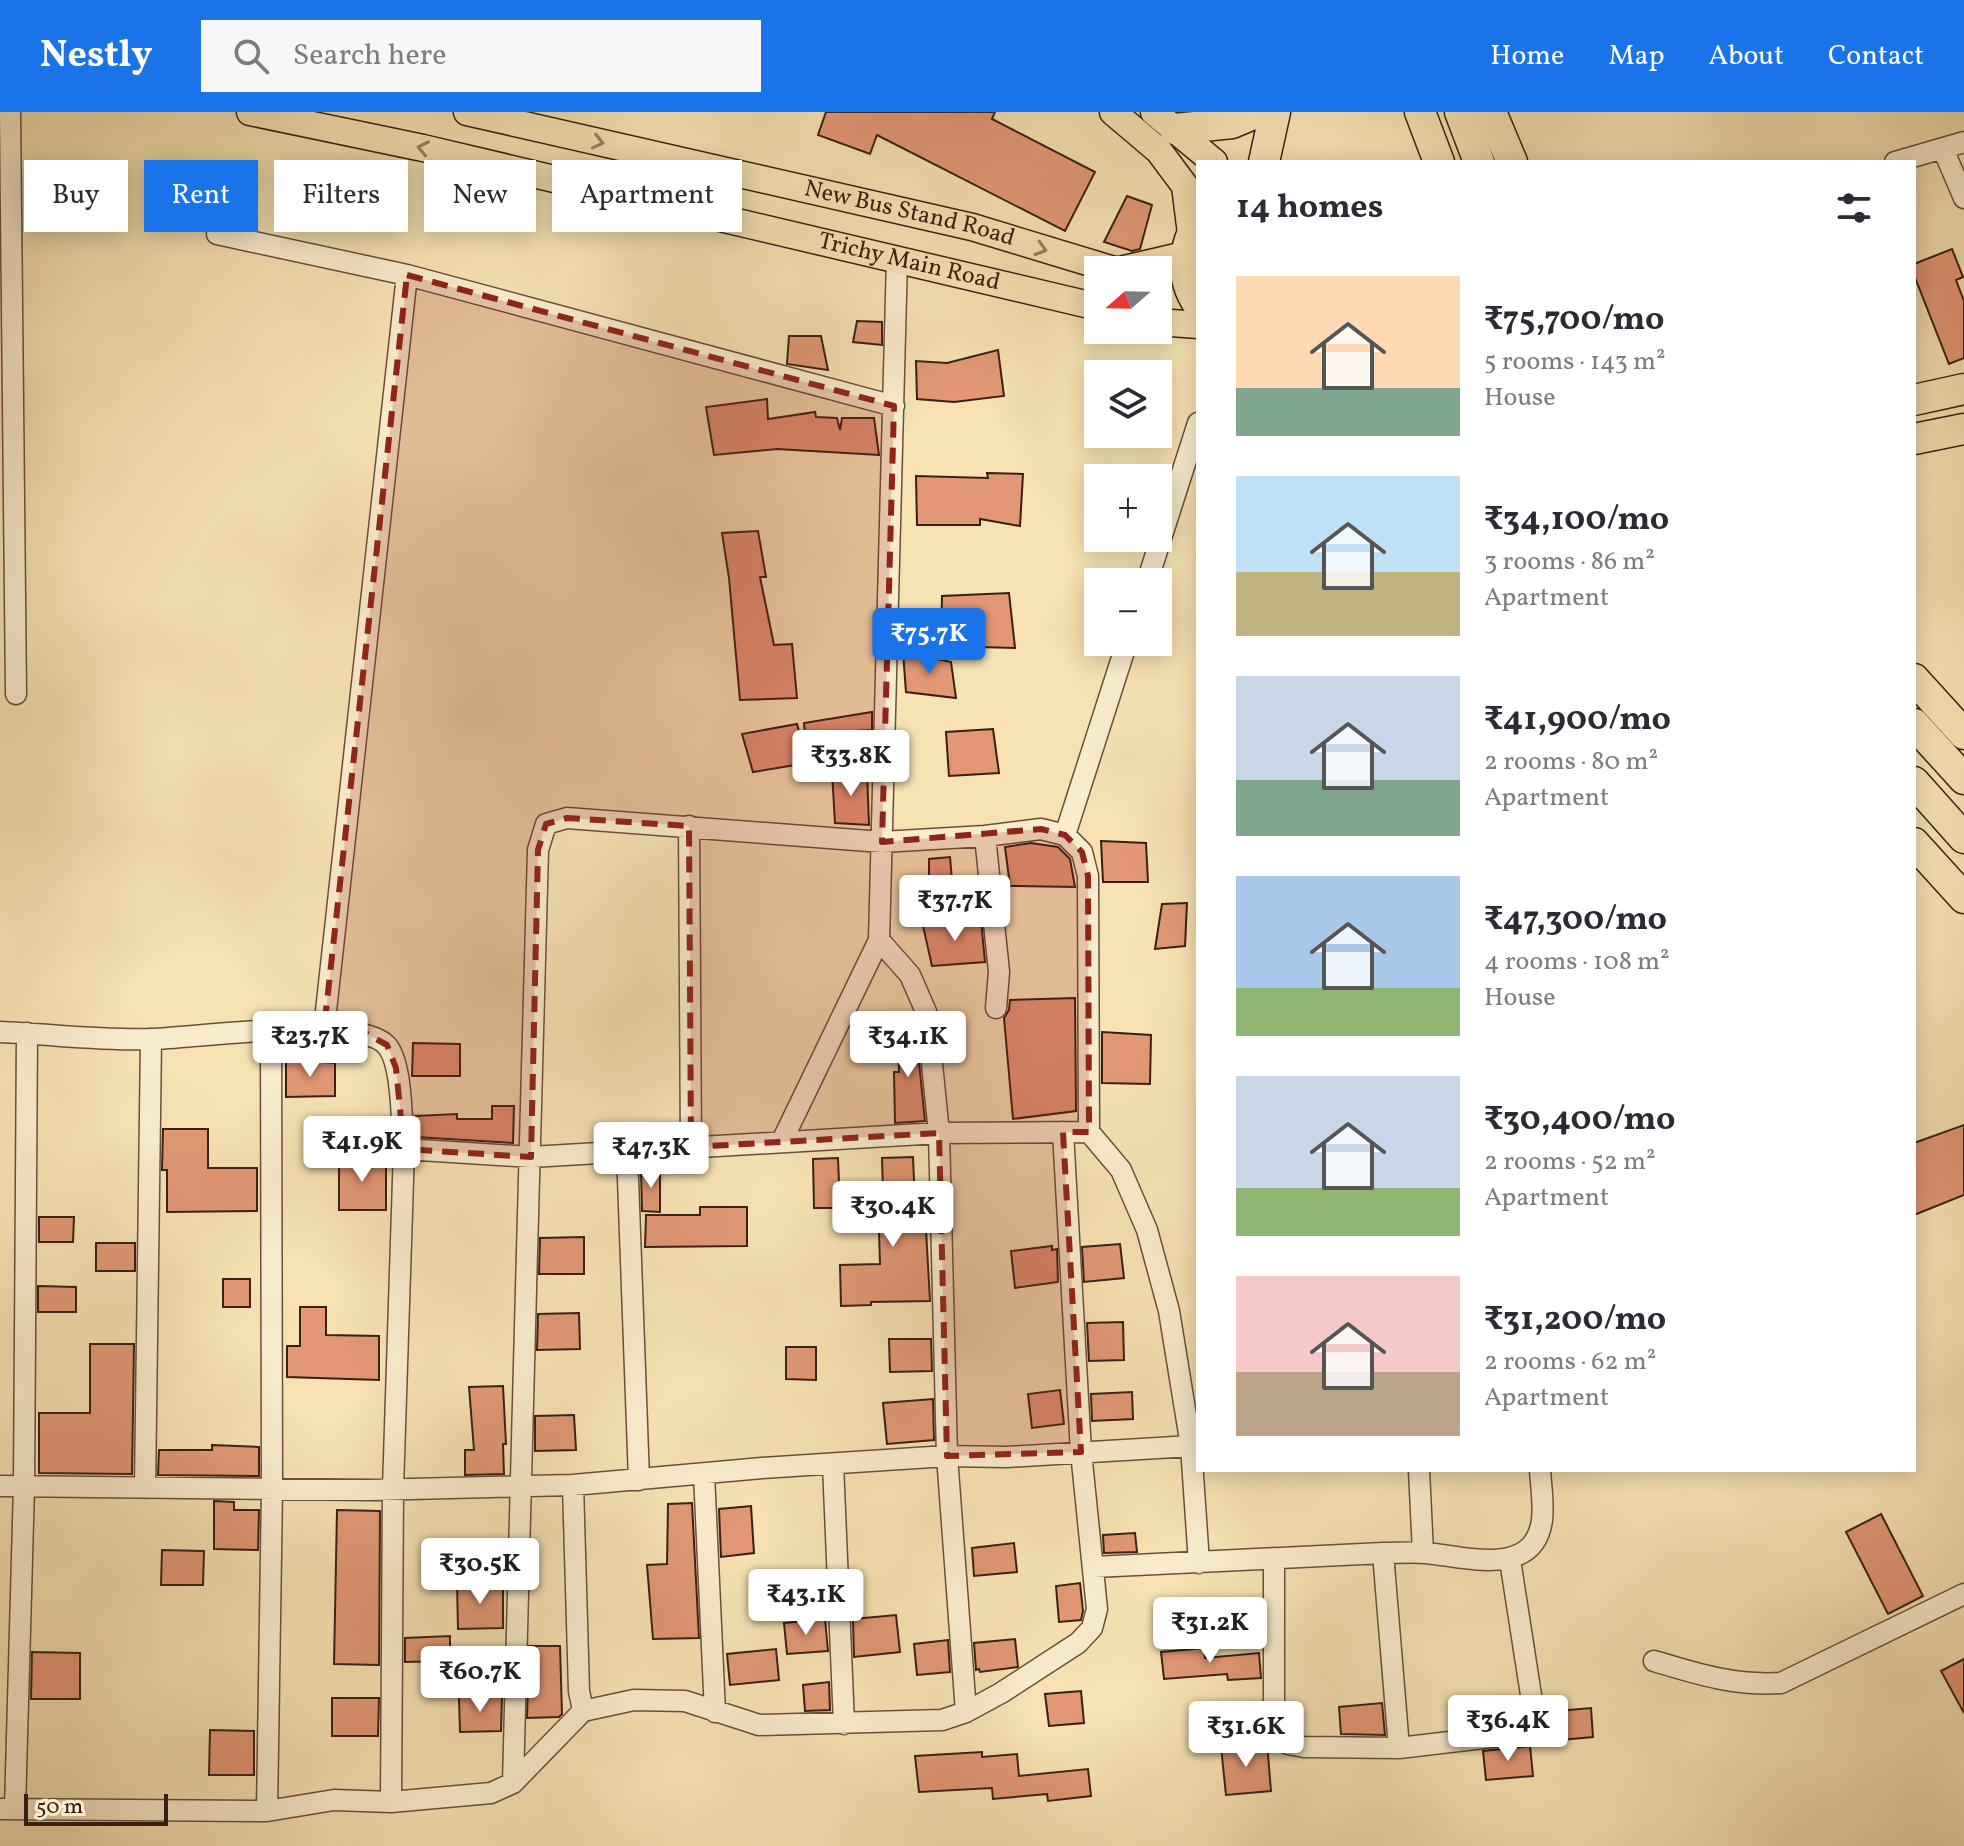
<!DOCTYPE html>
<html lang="en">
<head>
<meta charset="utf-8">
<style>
  :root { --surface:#fff; --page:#f7f7f7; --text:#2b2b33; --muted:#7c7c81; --accent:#1a73e8 }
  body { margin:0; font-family:Vollkorn,serif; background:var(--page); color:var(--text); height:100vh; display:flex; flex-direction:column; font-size:30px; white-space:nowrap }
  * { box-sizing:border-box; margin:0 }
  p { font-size:26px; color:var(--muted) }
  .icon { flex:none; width:44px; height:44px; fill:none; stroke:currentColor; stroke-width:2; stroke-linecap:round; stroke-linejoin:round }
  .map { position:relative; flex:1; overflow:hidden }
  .details { position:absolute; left:1196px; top:48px; width:720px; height:1312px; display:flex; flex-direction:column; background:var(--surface); border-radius:0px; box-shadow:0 4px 20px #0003 }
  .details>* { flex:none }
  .banner { position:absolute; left:24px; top:48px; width:760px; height:72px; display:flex; gap:16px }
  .needle { width:52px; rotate:250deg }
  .controls { position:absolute; left:1084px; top:144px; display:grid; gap:16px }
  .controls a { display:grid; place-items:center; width:88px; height:88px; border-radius:0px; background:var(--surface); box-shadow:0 4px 20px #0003; font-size:40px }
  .scale { position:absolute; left:24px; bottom:20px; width:144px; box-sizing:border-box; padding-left:8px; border:4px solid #392016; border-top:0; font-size:22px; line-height:28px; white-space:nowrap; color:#392016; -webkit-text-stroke:6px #f9ecce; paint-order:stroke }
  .price { position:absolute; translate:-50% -68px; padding:0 18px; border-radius:8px; background:#fff; color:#222; font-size:26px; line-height:52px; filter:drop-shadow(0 2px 4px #0008) }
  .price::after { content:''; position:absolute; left:50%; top:48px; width:24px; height:18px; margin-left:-12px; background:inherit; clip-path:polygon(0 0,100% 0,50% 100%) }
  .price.on { background:var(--accent); color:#fff }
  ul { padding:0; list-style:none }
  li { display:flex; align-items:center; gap:24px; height:200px; padding:0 40px }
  li span { display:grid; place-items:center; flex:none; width:224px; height:160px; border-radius:0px; color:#555 }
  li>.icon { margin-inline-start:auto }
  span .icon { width:96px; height:96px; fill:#fffc; stroke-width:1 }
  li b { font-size:34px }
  h2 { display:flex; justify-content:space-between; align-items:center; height:96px; padding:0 40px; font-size:34px }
  .tag { padding:0 28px; border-radius:0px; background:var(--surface); box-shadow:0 4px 20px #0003; font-size:28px; line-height:72px }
  .tag.on { background:var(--accent); color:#fff }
  header { display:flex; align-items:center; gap:48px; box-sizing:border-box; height:112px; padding:0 40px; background:var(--accent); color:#fff }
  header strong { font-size:38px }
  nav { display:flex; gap:44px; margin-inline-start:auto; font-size:28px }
  .search { width:560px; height:72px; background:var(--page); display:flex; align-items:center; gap:20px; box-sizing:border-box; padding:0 28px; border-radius:0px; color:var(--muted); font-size:30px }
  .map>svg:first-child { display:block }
</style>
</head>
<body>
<header>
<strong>Nestly</strong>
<div class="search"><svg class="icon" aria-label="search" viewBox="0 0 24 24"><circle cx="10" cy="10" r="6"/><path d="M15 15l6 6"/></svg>Search here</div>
<nav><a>Home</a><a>Map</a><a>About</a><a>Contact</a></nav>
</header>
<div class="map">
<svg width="1964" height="1734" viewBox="0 0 1964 1734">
  <rect width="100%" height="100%" fill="#f6e2b3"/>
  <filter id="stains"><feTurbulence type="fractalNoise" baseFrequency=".0025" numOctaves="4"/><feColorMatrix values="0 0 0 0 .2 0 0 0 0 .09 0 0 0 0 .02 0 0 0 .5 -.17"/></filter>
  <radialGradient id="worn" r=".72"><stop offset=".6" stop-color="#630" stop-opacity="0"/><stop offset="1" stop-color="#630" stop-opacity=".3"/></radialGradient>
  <!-- building -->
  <path fill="#e39775" stroke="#392016" stroke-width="2" d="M826,0h169l-3,7 103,53 -30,59 -188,-96 -7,19 -52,-19z
    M1127,84l25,9 -12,44 -8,2 -28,-9z
    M1952,137l11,28 -7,3 8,21v57l-15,6 -35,-89v-11z
    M857,209l25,1v23l-29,-3z
    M789,224h32l7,34 -41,-6z
    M998,238l6,46 -50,6 -37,-3 -1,-38 31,2z
    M767,287l1,20 47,-7 1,5 21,1 3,12 2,-12h32l5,37 -102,-6 -63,6 -8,-48z
    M987,361l36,1 -3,52 -40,-7v6h-63l-1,-49 72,2z
    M758,419l8,46h-6l14,68 18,-1 5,54 -57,2 -11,-122 -7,-45z
    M1009,481l6,55 -74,-2 1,-50z
    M903,540l48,10 5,36 -50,-6z
    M872,600v18l-67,4 -1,-11z
    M797,612l11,39 -55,9 -11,-38z
    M993,617l6,44 -50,3 -3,-44z
    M832,660h35l2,53 -34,-2z
    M1101,729l45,2 2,39h-45z
    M1031,731l27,4 12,12 5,28 -65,-1 -5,-39z
    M950,745l3,34 -24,1v-33z
    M1187,791l-2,43 -30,3 7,-45z
    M981,808l4,42 -53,4 -9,-40z
    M1075,886l1,113 -63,8 -9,-101 5,-8 1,-10z
    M915,912l10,97 -30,2 -1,-51h5l-1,-47z
    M1102,920l49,3 -1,49 -48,-1z
    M413,931l47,1v32h-48z
    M286,947l49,4v33l-49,1z
    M492,994h22l-1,37 -97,-6 -1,-21 42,-2v5h35z
    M1964,1013v70l-50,20v-72z
    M163,1017h45v39h49v43l-90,1v-42h-5z
    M913,1045l3,73h10l4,71 -59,1v3l-30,1 -1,-41 40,-1 -1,-33 12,-1 -1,-38h-7l-1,-34z
    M838,1046l2,50h-26l-1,-49z
    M339,1047h47v51h-47z
    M641,1056l19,1v43l-18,-1z
    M700,1095h47v39l-102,1 1,-32h54z
    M39,1105h35l-1,25h-34z
    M584,1125v37h-45l1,-36z
    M96,1131h39v28h-39z
    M1120,1132l4,34 -40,4 -2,-35z
    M1052,1134v4l5,-1 1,33 -43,6 -4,-37z
    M223,1167h27v28h-27z
    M38,1174l38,1v25h-38z
    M300,1195h26v28l53,1v44l-92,-3v-31h13z
    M579,1201l1,36 -43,1 1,-36z
    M1123,1210l1,38 -35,1 -2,-38z
    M889,1227h42l1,32 -42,1z
    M90,1232h44l-2,130 -93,-1v-60h51z
    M786,1235h30v33l-30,-1z
    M503,1274l3,58h-3l1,30 -39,1v-25h9l-5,-63z
    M1060,1278l4,34 -32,4 -4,-34z
    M1132,1280l1,27 -41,2 -1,-27z
    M933,1287l1,41 -47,4 -4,-41z
    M574,1303l2,35 -41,1v-35z
    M212,1333l47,2v29l-101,-1 1,-25h53z
    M214,1389l20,1v8h25l-1,40 -44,-1z
    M692,1391l7,135 -46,1 -6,-74 20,-1 1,-60z
    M751,1394l3,47 -33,4 -2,-48z
    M337,1398l43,1 -1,154 -45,-1z
    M1881,1402l42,82 -35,18 -42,-82z
    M1135,1421l2,19 -33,1 -1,-18z
    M1014,1431l3,29 -43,4 -2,-28z
    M162,1438l42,1 -1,34h-42z
    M503,1471v45l-45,1 -1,-45z
    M1080,1471l3,28 -2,9 -22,2 -3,-36z
    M896,1503l4,37 -46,5 -1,-38z
    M825,1507l3,32 -41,3 -3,-31z
    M450,1524v25l-45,1v-24z
    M1015,1527l3,28 -38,5 -1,-3 -3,1 -2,-27z
    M948,1528l2,32 -33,3 -3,-31z
    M529,1534h31l2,68 -3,3 -32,1z
    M1204,1536l1,10 54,-5 2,25 -33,2 -1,-6 -63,5 -3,-27z
    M776,1537l3,31 -49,5 -3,-31z
    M32,1540l48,1v46h-49z
    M1964,1547v54l-23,-42z
    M829,1570l1,28 -25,1 -2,-26z
    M1081,1579l3,32 -35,3 -4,-32z
    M502,1584l-1,35 -41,1 -1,-35z
    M332,1586h47l-1,38h-46z
    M1382,1591l3,32 -44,-1 -2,-27z
    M1591,1596l2,29 -32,3 -3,-29z
    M210,1618l44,1v44h-45z
    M1267,1631l4,48 -45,4 -5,-48z
    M1530,1634l3,30 -47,4 -3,-29z
    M982,1640v5l35,-3 2,22 69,-7 3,27 -43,5 -1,-7 -54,5 -1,-11 -73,4 -4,-36z"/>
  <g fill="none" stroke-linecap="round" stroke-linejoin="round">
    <defs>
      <path id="minor" d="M10,0l6,582
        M1943,37l21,49
        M1895,50l69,-20
        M217,122l190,41 487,131
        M1147,470l51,-159
        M689,714l2,321
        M1065,723l62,-193
        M985,724l14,136 -3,36
        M879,828l31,35 17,39 12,119 8,323 19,256
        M324,917l83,-754
        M0,920c51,2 103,9 153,7 43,-1 210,-26 235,8 15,21 13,76 16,102l127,8 408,-24 150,-1 32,38 26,60 22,81 22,135 8,117
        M782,1029l97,-201 18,-682
        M627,1039l12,329
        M833,1352l11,260
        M1419,1358l4,83
        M704,1362l11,238
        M573,1373l6,206 4,20
        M0,1374l371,4 202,-5 189,-17 185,-12 59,1 185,-11
        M145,1376l6,-449
        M1383,1441l16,195
        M1274,1446v160l5,14 9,12 16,3 95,1 110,-13c19,-9 22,-19 22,-40l-21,-135
        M1094,1455l289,-14c14,0 29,-1 43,0 40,4 108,25 116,-33 2,-16 -1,-34 -2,-50
        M1654,1549c43,13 81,25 127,22l183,-89
        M513,1671c6,-311 18,-622 25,-933l8,-26 21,-6 315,24 103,-6 56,-7 24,6 17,17 6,24 1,256
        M391,1690l2,-313 11,-340
        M0,1697l267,2 67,-11 57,2 100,-9 22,-10 70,-72 51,-11 51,1 74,24 183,-5 24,-8 35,-19 77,-50 14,-15 5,-19 -16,-157 -18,-320
        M15,1697l9,-323 3,-453
        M267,1699l5,-322 -1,-459"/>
      <g id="major">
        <path id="s1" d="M250,0l173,36 675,159"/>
        <path id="s2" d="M467,0l505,115 142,43"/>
        <path d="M1113,0l46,39 26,35 6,48"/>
        <path d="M1154,0l60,50"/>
        <path d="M1120,158l65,-15"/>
        <path d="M1158,210l40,3"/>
      </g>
      <path id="highway" d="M1420,0l19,50
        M1460,0l19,50
        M1491,0l21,50
        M1175,17l57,-6 26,-11
        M1264,50l11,-50
        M1198,111c-16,26 -17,56 0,81
        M1914,288l50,-11
        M1914,327l50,-10
        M1914,567l50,55
        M1914,612l50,55
        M1914,670l50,56
        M1914,731l50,55"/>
    </defs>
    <!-- minor casing -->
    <use href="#minor" stroke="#68503d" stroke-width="23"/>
    <!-- major casing -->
    <use href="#major" stroke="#392016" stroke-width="29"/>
    <!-- highway casing -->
    <use href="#highway" stroke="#392016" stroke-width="33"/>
    <!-- minor -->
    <use href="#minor" stroke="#f9ecce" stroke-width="20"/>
    <!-- major -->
    <use href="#major" stroke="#f6e2b3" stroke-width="26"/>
    <!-- highway -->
    <use href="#highway" stroke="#f6e2b3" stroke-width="30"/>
  </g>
  <!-- one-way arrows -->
  <defs><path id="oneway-chevron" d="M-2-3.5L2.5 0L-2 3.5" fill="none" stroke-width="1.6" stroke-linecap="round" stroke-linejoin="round" transform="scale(2)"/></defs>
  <g stroke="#988164">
    <use href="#oneway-chevron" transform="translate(598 30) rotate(13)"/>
    <use href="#oneway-chevron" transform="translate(423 36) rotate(-168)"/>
    <use href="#oneway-chevron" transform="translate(1041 137) rotate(17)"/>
  </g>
  <!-- marked area -->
  <path fill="#8f2418" fill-opacity="0.2" stroke="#8f2418" stroke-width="6" stroke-dasharray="16 10" stroke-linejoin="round" d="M407,163l487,131 -12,436 159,-13 24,6 17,17 6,24 1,256h-26l18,320 -134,4 -8,-323 -248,14 -2,-321 -122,-8 -21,6 -8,26 -7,307 -127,-8 -8,-81 -9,-23 -20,-11 -43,-5z"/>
  <g text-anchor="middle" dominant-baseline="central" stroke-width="8" stroke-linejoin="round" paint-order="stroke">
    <!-- street labels -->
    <g font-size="24" fill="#392016" stroke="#f9ecce">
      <text stroke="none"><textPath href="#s2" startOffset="454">New Bus Stand Road</textPath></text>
      <text stroke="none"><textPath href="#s1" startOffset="676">Trichy Main Road</textPath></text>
    </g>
  </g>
  <rect width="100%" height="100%" filter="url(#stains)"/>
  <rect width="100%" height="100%" fill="url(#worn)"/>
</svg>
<div class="controls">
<a><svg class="needle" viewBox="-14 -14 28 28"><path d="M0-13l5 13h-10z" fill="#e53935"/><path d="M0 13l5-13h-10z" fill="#7c7c81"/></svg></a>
<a><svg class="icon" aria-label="layers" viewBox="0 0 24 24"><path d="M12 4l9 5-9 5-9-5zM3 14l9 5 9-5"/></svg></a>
<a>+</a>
<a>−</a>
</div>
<div class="scale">50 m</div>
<b class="price on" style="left:929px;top:564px">₹75.7K</b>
<b class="price" style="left:851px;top:686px">₹33.8K</b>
<b class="price" style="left:955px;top:831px">₹37.7K</b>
<b class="price" style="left:310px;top:967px">₹23.7K</b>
<b class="price" style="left:908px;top:967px">₹34.1K</b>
<b class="price" style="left:362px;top:1072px">₹41.9K</b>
<b class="price" style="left:651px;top:1078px">₹47.3K</b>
<b class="price" style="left:893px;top:1137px">₹30.4K</b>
<b class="price" style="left:480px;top:1494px">₹30.5K</b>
<b class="price" style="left:806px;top:1525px">₹43.1K</b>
<b class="price" style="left:1210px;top:1553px">₹31.2K</b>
<b class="price" style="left:480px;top:1602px">₹60.7K</b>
<b class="price" style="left:1508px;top:1651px">₹36.4K</b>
<b class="price" style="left:1246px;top:1657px">₹31.6K</b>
<div class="banner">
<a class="tag">Buy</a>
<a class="tag on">Rent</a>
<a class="tag">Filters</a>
<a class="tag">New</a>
<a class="tag">Apartment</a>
</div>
<section class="details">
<h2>14 homes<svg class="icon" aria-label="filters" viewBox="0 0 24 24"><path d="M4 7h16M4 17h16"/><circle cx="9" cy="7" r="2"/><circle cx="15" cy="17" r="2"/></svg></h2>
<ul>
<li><span style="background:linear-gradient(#ffd9b3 70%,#7fa58c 0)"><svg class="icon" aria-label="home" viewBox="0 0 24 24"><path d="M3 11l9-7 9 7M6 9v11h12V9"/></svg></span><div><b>₹75,700/mo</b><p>5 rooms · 143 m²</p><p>House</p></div></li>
<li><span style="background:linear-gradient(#bfe0f5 60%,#c2b280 0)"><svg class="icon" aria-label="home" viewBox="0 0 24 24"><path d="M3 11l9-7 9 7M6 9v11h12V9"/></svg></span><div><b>₹34,100/mo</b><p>3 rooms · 86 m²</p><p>Apartment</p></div></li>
<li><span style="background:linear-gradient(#c9d6e8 65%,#7fa58c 0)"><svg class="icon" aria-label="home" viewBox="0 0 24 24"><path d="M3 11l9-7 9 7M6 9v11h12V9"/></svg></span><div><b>₹41,900/mo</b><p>2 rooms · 80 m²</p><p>Apartment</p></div></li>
<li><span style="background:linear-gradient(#a9c7e8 70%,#8fb573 0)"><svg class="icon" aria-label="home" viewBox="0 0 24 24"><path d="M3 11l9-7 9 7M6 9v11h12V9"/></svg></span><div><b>₹47,300/mo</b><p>4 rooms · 108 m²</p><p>House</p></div></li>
<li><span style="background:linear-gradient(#c9d6e8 70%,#8fb573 0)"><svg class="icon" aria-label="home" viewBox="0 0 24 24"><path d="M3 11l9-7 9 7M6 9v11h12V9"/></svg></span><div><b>₹30,400/mo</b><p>2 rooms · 52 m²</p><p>Apartment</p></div></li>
<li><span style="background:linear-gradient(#f6c9c9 60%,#b9a48a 0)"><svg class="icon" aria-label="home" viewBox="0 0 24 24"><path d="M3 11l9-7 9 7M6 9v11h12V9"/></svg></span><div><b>₹31,200/mo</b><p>2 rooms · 62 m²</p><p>Apartment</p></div></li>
</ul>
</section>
</div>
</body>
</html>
